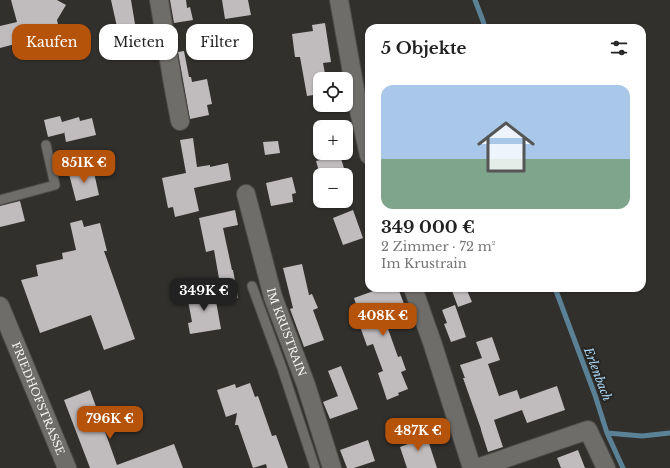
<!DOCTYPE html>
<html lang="de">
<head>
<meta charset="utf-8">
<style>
  :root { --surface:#fff; --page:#f2f2f2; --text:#222; --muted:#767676; --line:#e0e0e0; --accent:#b45309 }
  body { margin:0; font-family:"Libre Baskerville",serif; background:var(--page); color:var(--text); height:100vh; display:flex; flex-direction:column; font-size:15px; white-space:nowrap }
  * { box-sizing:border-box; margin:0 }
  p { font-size:13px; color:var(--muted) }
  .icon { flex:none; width:22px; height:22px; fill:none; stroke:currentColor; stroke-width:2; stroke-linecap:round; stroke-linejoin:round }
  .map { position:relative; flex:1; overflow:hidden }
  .drawer { position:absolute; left:365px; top:24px; width:281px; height:268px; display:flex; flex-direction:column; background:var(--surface); border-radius:12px; box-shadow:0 1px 3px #0004 }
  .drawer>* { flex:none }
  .hud { position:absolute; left:12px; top:24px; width:293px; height:36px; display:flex; gap:8px }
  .buttons { position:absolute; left:313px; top:72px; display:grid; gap:8px }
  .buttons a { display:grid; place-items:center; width:40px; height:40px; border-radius:8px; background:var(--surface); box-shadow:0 1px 3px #0004; font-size:20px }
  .price { position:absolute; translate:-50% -34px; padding:0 9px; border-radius:8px; background:var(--accent); color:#fff; font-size:13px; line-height:26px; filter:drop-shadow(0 1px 2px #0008) }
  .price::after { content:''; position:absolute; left:50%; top:24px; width:12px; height:9px; margin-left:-6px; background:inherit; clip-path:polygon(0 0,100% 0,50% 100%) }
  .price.on { background:#222; color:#fff }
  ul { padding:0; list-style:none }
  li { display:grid; align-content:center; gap:8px; height:212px; padding:0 16px }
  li+li { border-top:1px solid var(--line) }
  li span { display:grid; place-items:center; height:124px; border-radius:12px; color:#555 }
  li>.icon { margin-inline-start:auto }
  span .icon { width:72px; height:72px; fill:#fffc; stroke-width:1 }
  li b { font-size:17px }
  h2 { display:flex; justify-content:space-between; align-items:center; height:48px; padding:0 16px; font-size:17px }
  .pill { padding:0 14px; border-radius:12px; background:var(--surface); box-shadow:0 1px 3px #0004; font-size:14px; line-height:36px }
  .pill.on { background:var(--accent); color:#fff }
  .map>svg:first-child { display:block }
</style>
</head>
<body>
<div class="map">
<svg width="670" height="468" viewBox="0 0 670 468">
  <rect width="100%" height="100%" fill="#31302d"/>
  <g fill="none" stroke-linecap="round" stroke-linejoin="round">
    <!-- stream -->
    <path stroke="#5b8197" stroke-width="5" d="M475,0l8,21 2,7
      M555,288l40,107 12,38 16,35
      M607,433l35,3 28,-3"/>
  </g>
  <!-- building -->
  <path fill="#c0bbbd" d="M11,0h46l9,5 -9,15 3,12 -60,16v-22l17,-4z
    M111,0h20l4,24 -18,3z
    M170,0h16l1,8 3,-1 3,13 -19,3z
    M222,0h26l3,15 -26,4z
    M325,23l6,39 -8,1 3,16h-6v15l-13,2 -7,-39h-5l-3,-23 21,-3 -1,-6z
    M184,51l5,26h2l1,5 15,-3 5,25 -5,1 2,10 -19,4 -12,-67z
    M60,116l2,6 17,-5 1,4 12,-3 4,17 -30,7 -2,-11v2l-16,4 -4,-17z
    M193,138l4,29 13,-2v2l18,-4 3,17 -37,8 5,23 -24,6 -2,-10 -5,1 -6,-30 24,-5 -6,-33z
    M278,141l2,12 -15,2 -2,-13z
    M340,155l6,20h-26l-4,-14z
    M93,168l6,27 -23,6 -7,-27z
    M292,177l4,16 -4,1 1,8 -22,4 -5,-23z
    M20,201l5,20 -25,6v-21z
    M235,210l3,15 -15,3 9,42h1l5,28 -15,3 -9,-51 -8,2 -7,-34z
    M353,210l10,28 -20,7 -10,-27z
    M82,220l2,7 16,-4 7,28h-3l31,88 -31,11 -13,-35 -51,18 -19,-53 17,-4 -2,-11 27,-6 -1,-6 14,-3 -6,-27z
    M302,264l7,31 3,-1 6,14 -5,2 11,30 -20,7 -14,-38 3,-1 -10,-40z
    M382,288h16l6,16 -22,8 16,45 3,-1 5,14 -5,2 7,17 -10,4 1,2 -12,5 -9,-27 5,-2 -10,-27 -6,2 -9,-25 3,-2 -7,-21z
    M451,288h15l6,14 -14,5z
    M214,290l7,39 -31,5 -2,-11 4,-1 -5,-27z
    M455,305l11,32 -15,5 -7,-18 3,-1 -5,-13z
    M492,337l8,23 -12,4 11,32 18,-6 3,9 37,-13 8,24 -38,13 -5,-13 -28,10 9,27 -15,5 -7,-22v-1l-18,-51h2l-5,-13 22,-7 -6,-16z
    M341,366l17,43 -28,10 -7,-17 15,-6 -10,-25z
    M250,383l5,14 3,-1 14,40 4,-1 12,33h-21l-1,-4 -13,4 -15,-43h-3l2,-12 -11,4 -9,-27 18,-6 1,4z
    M90,390l27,75 57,-21 9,24h-93l-26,-68z
    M425,431l12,37h-30l-7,-21 8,-3 -2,-6z
    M368,440l7,21 -21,7h-7l-7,-18z
    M578,450l7,18h-24l-4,-10z"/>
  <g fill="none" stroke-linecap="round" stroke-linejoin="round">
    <defs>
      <path id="service" d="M0,200l55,-15 -9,-40
        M252,286l30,82 33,100"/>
      <g id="minor">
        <path d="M159,0l14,84 7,37"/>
        <path d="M339,0l19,106 11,49"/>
        <path id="s1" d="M246,194l27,103 33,88 26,83"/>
        <path d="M413,288l20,57 39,123"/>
        <path id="s2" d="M0,306l67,162"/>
        <path d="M477,468l111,-38 18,38"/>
      </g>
    </defs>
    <!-- service casing -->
    <use href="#service" stroke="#4e4d4a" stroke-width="11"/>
    <!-- minor casing -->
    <use href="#minor" stroke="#4e4d4a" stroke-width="20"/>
    <!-- service -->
    <use href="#service" stroke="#6f6d6a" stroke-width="9"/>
    <!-- minor -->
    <use href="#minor" stroke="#6f6d6a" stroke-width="18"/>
  </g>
  <g text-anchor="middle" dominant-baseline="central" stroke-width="4" stroke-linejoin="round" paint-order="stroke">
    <!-- street labels -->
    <g font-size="11" fill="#f5f4f2" stroke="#272623">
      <text stroke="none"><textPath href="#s1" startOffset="144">IM KRUSTRAIN</textPath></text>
      <text stroke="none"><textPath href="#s2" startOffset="100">FRIEDHOFSTRASSE</textPath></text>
    </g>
    <!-- water labels -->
    <g font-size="12" font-style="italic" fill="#aedbfa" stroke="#272623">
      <text transform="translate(598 374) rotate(69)">Erlenbach</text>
    </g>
  </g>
</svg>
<div class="buttons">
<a><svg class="icon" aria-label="locate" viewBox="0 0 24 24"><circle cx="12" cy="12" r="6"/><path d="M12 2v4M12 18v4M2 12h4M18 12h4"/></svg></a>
<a>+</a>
<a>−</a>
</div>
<b class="price" style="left:84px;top:184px">851K €</b>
<b class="price on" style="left:204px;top:312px">349K €</b>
<b class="price" style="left:383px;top:337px">408K €</b>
<b class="price" style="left:110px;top:440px">796K €</b>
<b class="price" style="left:418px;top:452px">487K €</b>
<div class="hud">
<a class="pill on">Kaufen</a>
<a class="pill">Mieten</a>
<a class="pill">Filter</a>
</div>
<section class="drawer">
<h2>5 Objekte<svg class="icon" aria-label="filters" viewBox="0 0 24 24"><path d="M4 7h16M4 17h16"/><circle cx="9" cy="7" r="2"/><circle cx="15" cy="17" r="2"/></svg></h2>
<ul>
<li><span style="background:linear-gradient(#a9c7e8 60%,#7fa58c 0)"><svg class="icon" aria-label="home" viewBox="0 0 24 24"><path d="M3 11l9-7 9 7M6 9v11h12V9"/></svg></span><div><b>349 000 €</b><p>2 Zimmer · 72 m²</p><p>Im Krustrain</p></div></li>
</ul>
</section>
</div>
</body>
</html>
